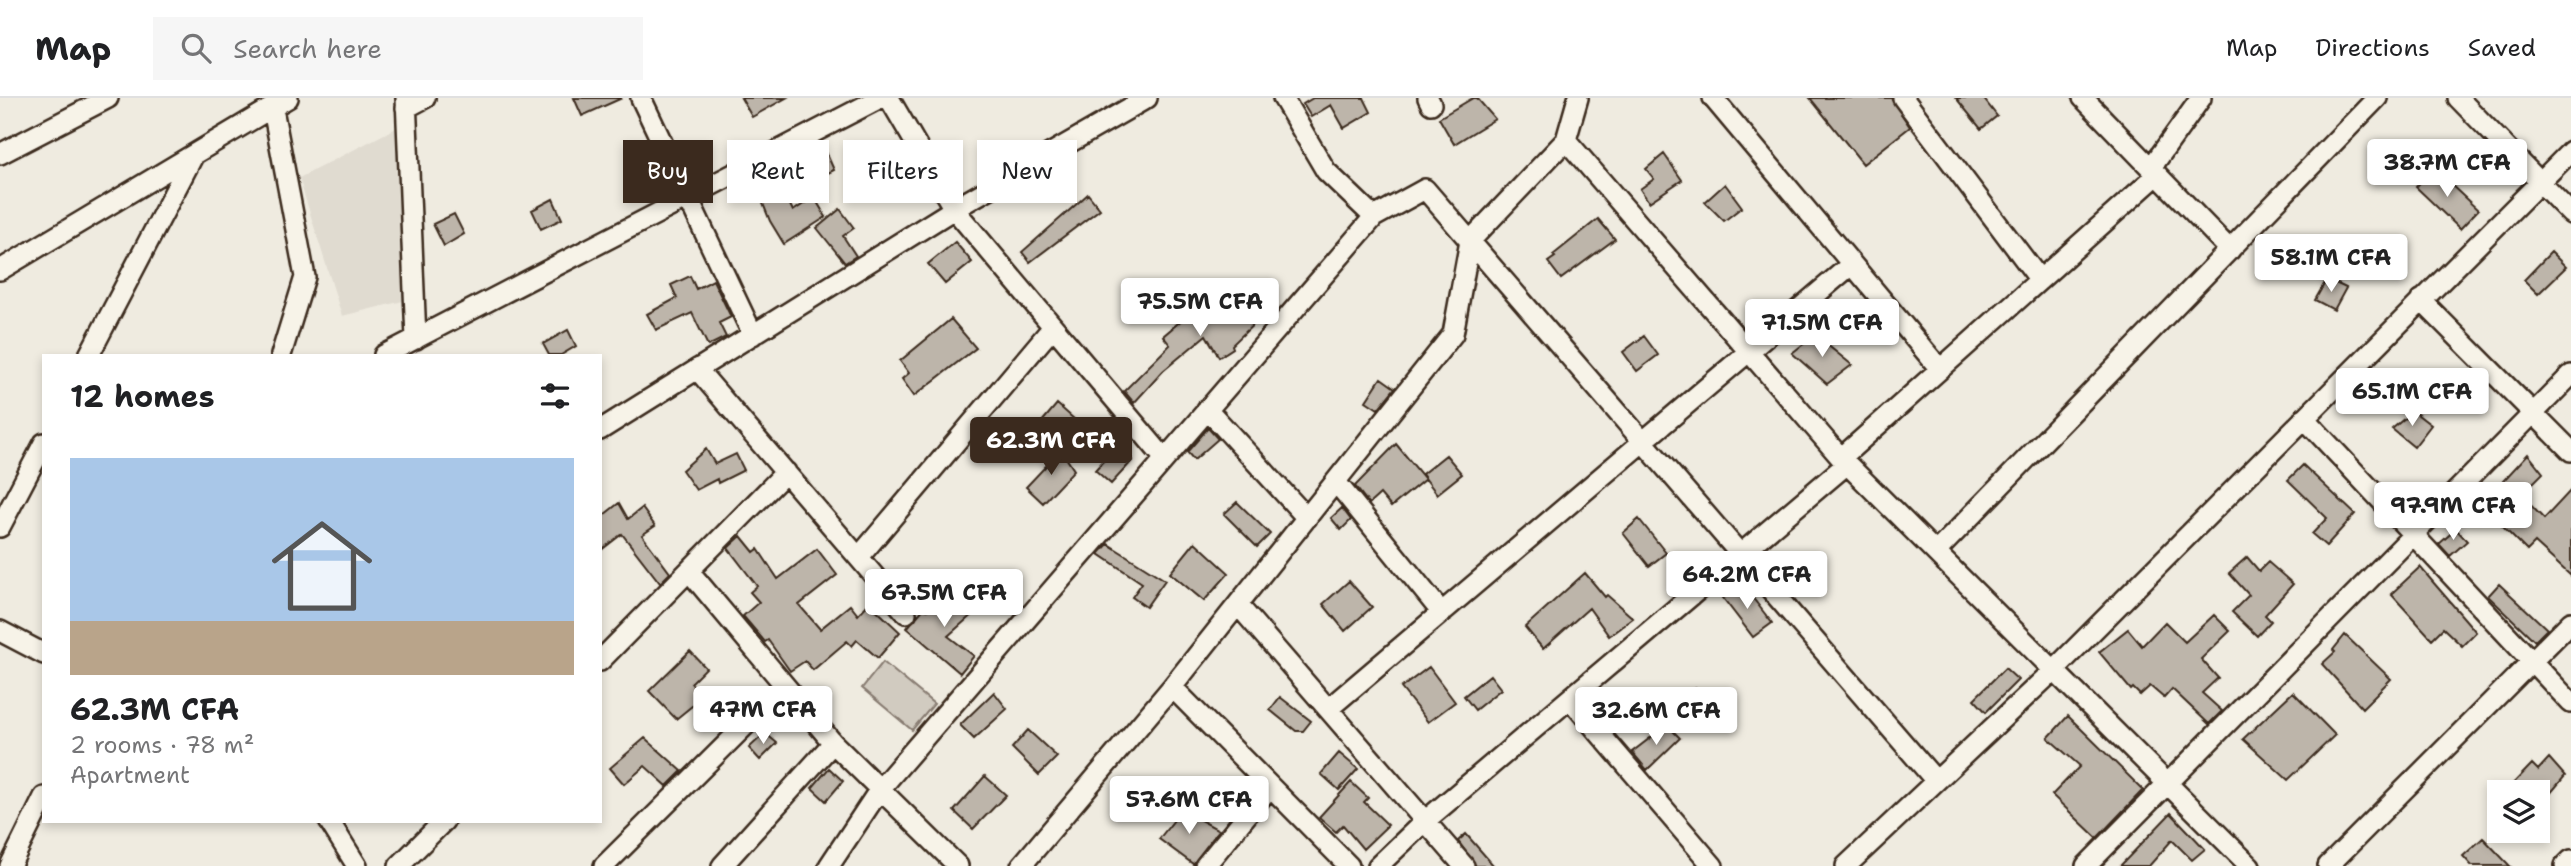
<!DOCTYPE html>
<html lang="en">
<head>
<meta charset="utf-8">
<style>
  :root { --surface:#fff; --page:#f6f6f6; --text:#202124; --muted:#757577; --line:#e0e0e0; --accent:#3b2a1e }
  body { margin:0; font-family:"Shantell Sans",sans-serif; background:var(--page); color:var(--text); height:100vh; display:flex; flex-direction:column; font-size:26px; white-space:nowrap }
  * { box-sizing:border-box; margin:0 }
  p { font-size:23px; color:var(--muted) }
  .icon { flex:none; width:38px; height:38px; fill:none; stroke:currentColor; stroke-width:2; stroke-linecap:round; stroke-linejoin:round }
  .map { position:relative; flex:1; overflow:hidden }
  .side { position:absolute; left:42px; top:256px; width:560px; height:469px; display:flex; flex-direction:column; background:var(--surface); border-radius:0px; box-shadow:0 4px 10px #0003 }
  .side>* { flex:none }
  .banner { position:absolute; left:623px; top:42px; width:665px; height:63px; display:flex; gap:14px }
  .buttons { position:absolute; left:2487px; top:682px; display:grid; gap:14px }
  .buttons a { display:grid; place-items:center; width:63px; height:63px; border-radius:0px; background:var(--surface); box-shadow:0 4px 10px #0003; font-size:35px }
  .price { position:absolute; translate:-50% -60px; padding:0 16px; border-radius:7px; background:#fff; color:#222; font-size:23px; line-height:46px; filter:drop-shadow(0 2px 4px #0008) }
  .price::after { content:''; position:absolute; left:50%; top:42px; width:21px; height:16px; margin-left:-10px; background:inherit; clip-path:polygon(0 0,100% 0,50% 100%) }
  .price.active { background:var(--accent); color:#fff }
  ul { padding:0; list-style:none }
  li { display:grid; align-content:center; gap:14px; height:371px; padding:0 28px }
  li span { display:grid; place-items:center; height:217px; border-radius:0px; color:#555 }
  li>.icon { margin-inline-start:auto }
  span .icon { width:126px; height:126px; fill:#fffc; stroke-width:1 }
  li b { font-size:30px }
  h2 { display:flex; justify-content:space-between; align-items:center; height:84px; padding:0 28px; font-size:30px }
  .chip { padding:0 24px; border-radius:0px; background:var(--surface); box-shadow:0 4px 10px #0003; font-size:24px; line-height:63px }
  .chip.active { background:var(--accent); color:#fff }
  header { display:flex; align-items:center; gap:42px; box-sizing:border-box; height:98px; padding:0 35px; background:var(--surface); border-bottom:2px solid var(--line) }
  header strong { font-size:33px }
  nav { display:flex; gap:38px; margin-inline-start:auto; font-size:24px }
  .search { width:490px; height:63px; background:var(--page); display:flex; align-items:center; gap:18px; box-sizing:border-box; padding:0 24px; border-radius:0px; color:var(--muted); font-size:26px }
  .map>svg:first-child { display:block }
</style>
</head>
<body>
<header>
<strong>Map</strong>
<div class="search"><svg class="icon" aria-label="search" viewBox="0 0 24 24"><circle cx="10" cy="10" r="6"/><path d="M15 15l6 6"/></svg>Search here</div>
<nav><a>Map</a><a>Directions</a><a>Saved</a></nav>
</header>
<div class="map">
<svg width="2571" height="768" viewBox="0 0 2571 768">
  <rect width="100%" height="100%" fill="#efebe0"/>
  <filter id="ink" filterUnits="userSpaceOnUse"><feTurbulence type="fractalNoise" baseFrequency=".0143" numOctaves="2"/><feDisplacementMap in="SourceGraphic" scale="14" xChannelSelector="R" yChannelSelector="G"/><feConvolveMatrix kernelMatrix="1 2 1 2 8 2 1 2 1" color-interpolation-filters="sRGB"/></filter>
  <g filter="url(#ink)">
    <!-- built -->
    <path fill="#e0dbd0" d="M396,30l7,173 -61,15 -43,-138z"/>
    <!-- green -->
    <path fill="#d1cbc0" stroke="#867a6f" stroke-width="2" d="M883,564l51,42 -22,26 -50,-42z"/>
    <!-- building -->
    <path fill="#bdb5aa" stroke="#3b2a1e" stroke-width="2" d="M574,0h48l-40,18z
      M741,0h45l-34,19z
      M1313,0h51l7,14 -27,16 -13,-23 -20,12 -8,-13z
      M1473,0h4l18,21 -41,25 -15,-26z
      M1810,0h81l19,29 -47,37z
      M1956,0h27l14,18 -16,13z
      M826,54l8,18 -14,7 -9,-17z
      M1664,56l18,26 -33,22 -9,-13 14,-10 -8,-10z
      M2433,70l45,42 -18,19 -44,-42z
      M774,74l19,39 21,-14 12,20 -42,27 -14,-23 -16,-40z
      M1725,86l17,23 -18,14 -19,-19z
      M1088,96l12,15 -70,53 -8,-10z
      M553,101l9,20 -21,10 -9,-19z
      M840,111l14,19 -11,8 13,20 -11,7 -28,-35z
      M454,116l10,20 -20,12 -11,-22z
      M1598,121l17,20 -54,40 -13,-17 7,-5 -2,-2z
      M955,144l17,20 -27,22 -17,-20z
      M2551,154l15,15 -28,27 -14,-14z
      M690,178l6,13 17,-9 18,37 -12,6 7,14 -18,9 -16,-33 -36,17 -9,-16 30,-16 -6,-13z
      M2327,181l19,9 -12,22 -19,-10z
      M1240,193l22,25 -30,29 1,3 -14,9 -13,-22 -43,36 -29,32 -10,-12 46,-46 -7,-9 27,-23 11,12z
      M951,221l25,29 -62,48 -12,-17 7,-6 -9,-12z
      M568,232l8,16 -15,9h-12l-6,-11z
      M1815,237l37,30 -25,19 -35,-31z
      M1644,238l14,19 -21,16 -14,-19z
      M1381,280l14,10 -17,21 -12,-8z
      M1057,306l17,15 -16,19 -17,-15z
      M2413,313l18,14 -17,22 -22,-18z
      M1208,330l10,11 -24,21 -7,-8z
      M1396,346l29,35 -34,28 -11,-13 -11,10 -14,-18z
      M1117,348l16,14 -22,24 -16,-14z
      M706,351l9,15 21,-10 8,16 -26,13 -1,-4 -21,11 -14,-20z
      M1061,352l13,20 -31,33 -17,-16z
      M2528,356l15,19 -22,22 23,24 27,-29v86l-36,-33 -8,8 -41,-41 23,-22 -6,-7z
      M1446,357l16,19 -25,20 -15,-20z
      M2303,367l52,49 -29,32 -14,-12 15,-16 -39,-38z
      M1237,404l33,32 -13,13 -33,-33z
      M619,405l9,16 14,-11 13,18 -13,9 28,38 -10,10 -38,-49 -22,17v-33z
      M1342,410l9,12 -10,10 -10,-12z
      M1639,421l27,34 -17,13 -26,-33z
      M2456,431l11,12 -17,15 -11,-12z
      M741,438l13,16 4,-3 20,30 39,-30 20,26 -38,30 21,24 30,-24 8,10 11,-12 31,29 -22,26 -21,-18 -5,6 -5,-5 -34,29 -8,-9 -15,10 -22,-31 -3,2 -22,-26 16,-14 -9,-10 7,-6 -29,-38z
      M1195,444l34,31 -25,28 -34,-28z
      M1108,446l57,36 -19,27 -14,-10 10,-14 -43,-29z
      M2247,459l12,14 9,-9 25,22 -28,31 6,6 -14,15 -25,-24 17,-17 -20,-22z
      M2420,469l56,65 -14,14 -19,-18 -11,11 -41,-45z
      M1585,475l20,24 2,-2 26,23 -24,18 -20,-28 -46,41 -18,-22z
      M1349,483l23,26 -27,24 -22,-27z
      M1742,486l30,39 -19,14 -30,-39z
      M2499,486l48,45 -12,12 -47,-45z
      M952,490l22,25 -26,23 26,20 -14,17 -53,-45 17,-20 3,2z
      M2214,517l16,16 -29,28 17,19 -16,15 20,18 -13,13 -37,-35 -8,9 -14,-12 -10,9 -7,-7 -2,2 -32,-38 29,-23 14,17 23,-24 20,20z
      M2345,537l46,44 -29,29 -40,-44 13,-12 -2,-2z
      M690,553l16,17 -15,15 12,14 -27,22 -27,-28z
      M1429,569l26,35 -27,20 -27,-34z
      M2005,570l13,12 -32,32 -12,-13z
      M1490,577l11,14 -26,21 -11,-14z
      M1696,590l15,22 -25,15 -14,-22z
      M994,594l13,17 -33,30 -14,-14z
      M2293,594l42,43 -47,45 -45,-41z
      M1280,599l31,24 -8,10h-7l-26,-21z
      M2068,618l75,74 -46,48 -45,-43 28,-29 -32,-28z
      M1667,627l13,13 -33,32 -15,-18z
      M1028,632l29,27 -18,18 -27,-27z
      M765,635l12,10 -17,17 -11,-12z
      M645,640l37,33 -15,15 -22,-20 -21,18 -14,-16z
      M1339,655l19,16 -19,21 -18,-16z
      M2549,660l16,18 -27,32v-15h-34l28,-29 6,6z
      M829,670l14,13 -17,20 -14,-13z
      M985,678l21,19 -33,34 -19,-18z
      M1351,684l17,16 -4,4 24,23 -25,24 -20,-24 -7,7 -17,-15z
      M1182,712l37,20 -26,34 -34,-25z
      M2171,715l34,36 -13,11 -20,-20 -23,26h-29z
      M1466,736l28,32h-18l-18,-25z
      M2483,740l27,28h-38l-9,-10z"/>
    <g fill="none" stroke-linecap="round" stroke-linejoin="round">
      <defs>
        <path id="minor" d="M406,0l10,241
          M641,0l112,237
          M889,0l65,111 210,249
          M1283,0l43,73 48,46 51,-28 511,592
          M1428,0l3,6
          M1713,0l227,271
          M1903,0l137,182
          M2083,0l147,152
          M2458,0l113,116
          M406,10l19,-10
          M273,11l32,168 -24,78
          M1566,42l275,318 409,408
          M0,56l108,-56
          M2151,70l50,-70
          M0,172l288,-172
          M2421,202l150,151
          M89,257l103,-197
          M384,257l496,-257
          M697,271l209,244
          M1207,311l100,109
          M2304,320l267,285
          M600,332l354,-221 193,-111
          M1841,360l316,-283
          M1336,384l106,131
          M0,429l44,-84
          M1936,454l441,-454
          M859,459l194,-230
          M689,473l144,172 125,123
          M1238,507l226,261
          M0,533l44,23
          M600,563l186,-189
          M1172,589l177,179
          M1570,601l143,167
          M1328,611l524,-445
          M329,723l28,45
          M10,768l34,-69
          M399,768l45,-45
          M604,768l181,-180
          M722,768l111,-123
          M829,768l51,-77 494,-572
          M1021,768l151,-179 281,-353 17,-93 96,-101 12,-42
          M1205,768l65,-79
          M1378,768l47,-45 422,-357
          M1846,768l208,-196 517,-519
          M2086,768l485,-491
          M2328,768l243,-244
          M2565,768l6,-6"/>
      </defs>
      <!-- minor casing -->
      <use href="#minor" stroke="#3b2a1e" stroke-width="24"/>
      <!-- minor -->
      <use href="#minor" stroke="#f7f3e8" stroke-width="19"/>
    </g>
  </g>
</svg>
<div class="buttons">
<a><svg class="icon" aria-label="layers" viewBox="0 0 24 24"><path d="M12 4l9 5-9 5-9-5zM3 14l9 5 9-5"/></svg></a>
</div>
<b class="price" style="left:2447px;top:101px">38.7M CFA</b>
<b class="price" style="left:2331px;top:196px">58.1M CFA</b>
<b class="price" style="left:1200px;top:240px">75.5M CFA</b>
<b class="price" style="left:1822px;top:261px">71.5M CFA</b>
<b class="price" style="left:2412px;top:330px">65.1M CFA</b>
<b class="price active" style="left:1051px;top:379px">62.3M CFA</b>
<b class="price" style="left:2453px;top:444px">97.9M CFA</b>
<b class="price" style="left:1747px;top:513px">64.2M CFA</b>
<b class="price" style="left:944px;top:531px">67.5M CFA</b>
<b class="price" style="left:763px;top:648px">47M CFA</b>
<b class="price" style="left:1656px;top:649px">32.6M CFA</b>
<b class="price" style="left:1189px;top:738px">57.6M CFA</b>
<div class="banner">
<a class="chip active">Buy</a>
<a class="chip">Rent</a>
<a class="chip">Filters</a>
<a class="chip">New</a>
</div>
<section class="side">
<h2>12 homes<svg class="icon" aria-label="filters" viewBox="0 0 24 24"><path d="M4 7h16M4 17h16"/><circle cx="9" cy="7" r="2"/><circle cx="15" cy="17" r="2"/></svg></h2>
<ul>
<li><span style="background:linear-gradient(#a9c7e8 75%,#b9a48a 0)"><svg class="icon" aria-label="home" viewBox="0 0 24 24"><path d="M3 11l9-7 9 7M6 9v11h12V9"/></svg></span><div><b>62.3M CFA</b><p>2 rooms · 78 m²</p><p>Apartment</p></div></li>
</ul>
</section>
</div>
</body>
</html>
